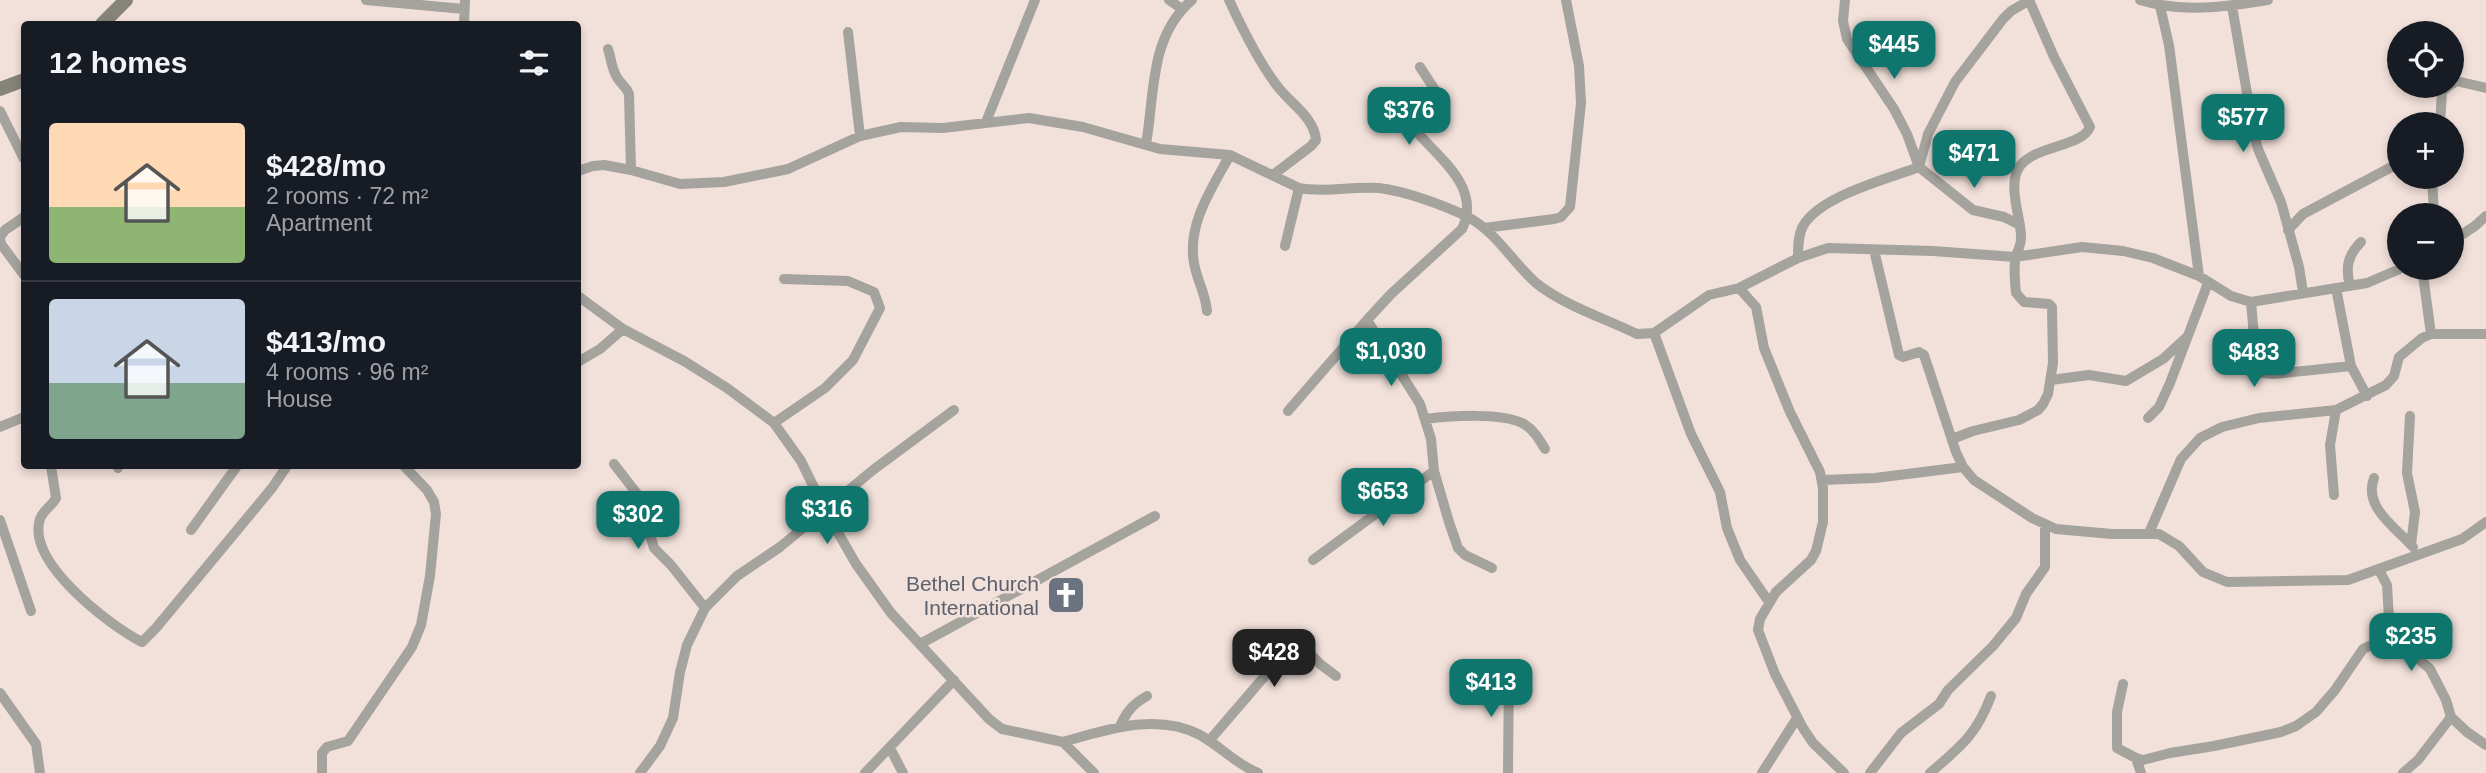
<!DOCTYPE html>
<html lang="en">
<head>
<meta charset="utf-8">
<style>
  :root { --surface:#171b24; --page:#242831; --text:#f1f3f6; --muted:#9ea1a6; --line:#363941; --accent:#0f766e }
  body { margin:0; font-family:Helvetica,sans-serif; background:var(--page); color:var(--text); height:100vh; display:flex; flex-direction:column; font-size:26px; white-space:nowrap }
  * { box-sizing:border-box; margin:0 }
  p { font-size:23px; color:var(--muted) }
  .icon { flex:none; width:38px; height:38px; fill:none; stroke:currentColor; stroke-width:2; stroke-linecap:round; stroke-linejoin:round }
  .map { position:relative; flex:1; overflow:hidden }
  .side { position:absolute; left:21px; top:21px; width:560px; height:448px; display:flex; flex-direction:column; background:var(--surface); border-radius:7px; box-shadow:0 4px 10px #0003 }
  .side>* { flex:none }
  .fabs { position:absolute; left:2387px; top:21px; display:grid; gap:14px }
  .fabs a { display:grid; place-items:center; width:77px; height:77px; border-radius:50%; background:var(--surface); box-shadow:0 4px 10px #0003; font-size:35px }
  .price { position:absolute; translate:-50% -60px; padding:0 16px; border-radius:14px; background:var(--accent); color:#fff; font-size:23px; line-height:46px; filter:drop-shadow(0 2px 4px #0008) }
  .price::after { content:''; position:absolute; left:50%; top:42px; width:21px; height:16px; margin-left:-10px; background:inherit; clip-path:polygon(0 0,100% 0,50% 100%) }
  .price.on { background:#222; color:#fff }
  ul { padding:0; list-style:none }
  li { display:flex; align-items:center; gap:21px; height:175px; padding:0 28px }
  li+li { border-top:2px solid var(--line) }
  li span { display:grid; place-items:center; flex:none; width:196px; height:140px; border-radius:7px; color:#555 }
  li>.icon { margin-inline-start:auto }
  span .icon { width:84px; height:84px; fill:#fffc; stroke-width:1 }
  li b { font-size:30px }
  h2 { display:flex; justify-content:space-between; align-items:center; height:84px; padding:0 28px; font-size:30px }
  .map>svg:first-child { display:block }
</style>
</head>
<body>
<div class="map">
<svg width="2486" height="773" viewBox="0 0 2486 773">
  <rect width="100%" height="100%" fill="#f2e1da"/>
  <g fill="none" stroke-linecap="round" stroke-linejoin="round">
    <!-- street -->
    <path stroke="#a5a39d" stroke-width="10" d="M366,0l98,9
      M1169,0l13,9
      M1229,0c12,26 31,64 49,87 13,17 36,30 38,53l-5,6 -38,29
      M1845,0l-2,21 4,18 47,70 13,25 12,33 54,43 31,7 16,8
      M2140,0c42,13 85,7 128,0
      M2160,6l9,39 30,231
      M2232,6l22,128 4,15 23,53 18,65 4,25
      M464,24l1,-24
      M848,32l12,104
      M608,49c3,9 4,22 10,30 4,6 8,7 11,15l2,76
      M1420,67l15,23c-6,16 -27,22 -19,41 23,27 66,57 46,98l-71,65 -24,26 53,84 11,35 3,32 15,51 9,26 7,7 27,13
      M2452,84l4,-3 30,7
      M0,111l24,48
      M986,122l49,-122
      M2440,124l2,-32 7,-6
      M1146,144c9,-51 3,-107 46,-144
      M578,171l15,-5 11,-1 27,5 49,14 44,-2 64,-13 72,-33 41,-9 42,1 86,-10 54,9 77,22 70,6 69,33c26,5 53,-2 80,0 26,3 64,17 87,28 30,15 46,46 70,67 29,23 68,35 101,51l17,-1 55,-38 30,-7 59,-30 30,-10 105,3 82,6 67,-10 41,4 30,7 46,18 32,20 20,6 116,-19 35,-15
      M2432,177l2,38
      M1484,228l70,-9 7,-2 9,-10 11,-104 -2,-37 -13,-66
      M2288,230l15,-16 96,-51
      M0,237l5,-7 19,-13
      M0,238l1,6 23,31
      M2452,241l23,-15 11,-10
      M1285,246l14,-58
      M1874,250l25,105 4,2 16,-5 5,3 32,97 7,15 11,13 58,38 24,11 56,5h47l20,12 24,26 24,10 121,-2 114,-41 24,-17
      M1798,258c0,-10 0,-23 5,-32 17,-30 84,-47 116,-59l9,-33 27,-52 48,-63 8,-8 19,-11
      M2422,268l9,66
      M2350,286c-5,-19 -2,-31 11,-44
      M1739,288l17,19 8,41 26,64 30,60 3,16v34l-7,29 -5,9 -35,32 -16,27 -2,11 17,44 28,54 10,15 31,30
      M2336,288l15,78 16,30
      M578,296l45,33 61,32 43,27 47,35 27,38 24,49 31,54 35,49 98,106 13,10 61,13 31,31
      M2251,302l3,34 -4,23 2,13 22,2 77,-8
      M1207,311c-2,-20 -10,-30 -13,-48 -7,-39 18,-75 36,-108
      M1654,333l37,101 29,58 7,36 13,32 29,42
      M578,362l22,-13 23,-20
      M2051,380l38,-5 37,6 37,-22 24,-22
      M1288,411l79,-91
      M2410,416l-3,57 8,39 -4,33
      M2148,418l11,-11 11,-24 38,-100
      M1425,419c25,-3 77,-7 99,5 10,6 15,15 21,25
      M774,423l51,-35 28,-28 27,-52 -6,-16 -26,-11 -64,-2
      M0,427l24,-10
      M1952,439l21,-8 46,-11 19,-10 5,-6 5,-10 5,-31 -1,-56 -3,-3 -25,-2 -8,-9c-1,-10 -2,-22 -1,-32 1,-9 7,-15 6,-26 -1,-20 -14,-51 -1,-69 16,-21 62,-19 70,-39l-36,-70 -25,-57
      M614,464l24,31 16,53 17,17 34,43
      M51,466l5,32c-4,8 -13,12 -16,21 -14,43 69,106 102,123l14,-14 116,-140 15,-22
      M117,466l1,2
      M2374,478c-11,29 22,50 39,69
      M1822,480l53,-2 88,-11
      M2334,495l-4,-50 6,-35
      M0,520l31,91
      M191,530l46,-64
      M2149,533l32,-74 19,-21 22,-11 37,-9 77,-8 50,-25 8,-9 5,-19 23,-19 9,-4h55
      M1313,560l121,-89
      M2379,570l8,15 2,34 6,15 11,14 24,21 16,31 5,17 16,15 19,13
      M920,644l235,-128
      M2123,684l-6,28v36l19,10 5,15
      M0,693l36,51 4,29
      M1120,726c7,-15 13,-22 27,-30
      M1209,741l55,-64 15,-28 8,-9h10l23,24 16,12
      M1063,742c42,-12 94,-30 137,-7 20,11 36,29 58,38
      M890,748l13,25
      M2136,758l7,2 27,-7 44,-7 67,-14 15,-6 20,-14 19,-22 28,-41 32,-15
      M322,773v-20l5,-6 21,-6 64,-94 9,-22 9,-49 6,-62 -2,-12 -7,-12 -23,-24
      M640,773l20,-27 13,-28 7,-46 7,-27 18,-37 32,-32 43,-29 93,-77 81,-60
      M865,773l89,-93
      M1508,773l1,-107
      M1762,773l35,-55
      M1870,773l31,-40 38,-29 9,-14 45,-44 23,-28 10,-24 19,-27v-42
      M1930,773c30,-26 46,-37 61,-77
      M2403,773l15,-13 33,-43"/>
    <!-- secondary -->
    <path stroke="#86837a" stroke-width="14" d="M102,24l24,-24
      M0,89l24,-9"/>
  </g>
  <!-- icons -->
  <defs>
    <symbol id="church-square" viewBox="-11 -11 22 22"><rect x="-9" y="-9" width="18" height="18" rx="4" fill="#6b7280" stroke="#f2e1da"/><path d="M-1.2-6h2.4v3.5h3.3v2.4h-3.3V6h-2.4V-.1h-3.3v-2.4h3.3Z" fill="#fff"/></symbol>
  </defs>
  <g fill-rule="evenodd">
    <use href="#church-square" x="1044" y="573" width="44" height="44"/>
  </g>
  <g text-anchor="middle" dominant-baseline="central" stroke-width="5" stroke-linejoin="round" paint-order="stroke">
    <!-- worship labels -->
    <g font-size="21" fill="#5b616d" stroke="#f2e1da" text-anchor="end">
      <text x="1039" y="583">Bethel Church<tspan x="1039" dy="24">International</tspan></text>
    </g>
  </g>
</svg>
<div class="fabs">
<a><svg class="icon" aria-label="locate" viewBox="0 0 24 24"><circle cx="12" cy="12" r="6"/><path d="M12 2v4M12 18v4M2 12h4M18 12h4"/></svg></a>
<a>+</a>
<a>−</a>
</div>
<b class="price" style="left:1894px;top:81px">$445</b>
<b class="price" style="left:1409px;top:147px">$376</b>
<b class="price" style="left:2243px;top:154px">$577</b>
<b class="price" style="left:1974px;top:190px">$471</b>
<b class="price" style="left:1391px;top:388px">$1,030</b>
<b class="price" style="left:2254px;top:389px">$483</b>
<b class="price" style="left:1383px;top:528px">$653</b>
<b class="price" style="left:827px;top:546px">$316</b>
<b class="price" style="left:638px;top:551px">$302</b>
<b class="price" style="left:2411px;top:673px">$235</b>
<b class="price on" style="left:1274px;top:689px">$428</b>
<b class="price" style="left:1491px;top:719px">$413</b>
<section class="side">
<h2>12 homes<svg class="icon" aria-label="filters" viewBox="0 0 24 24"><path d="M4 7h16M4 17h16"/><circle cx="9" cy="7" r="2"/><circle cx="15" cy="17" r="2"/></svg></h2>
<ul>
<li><span style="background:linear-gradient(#ffd9b3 60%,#8fb573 0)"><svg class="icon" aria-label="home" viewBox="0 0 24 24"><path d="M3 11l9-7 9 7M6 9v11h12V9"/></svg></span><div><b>$428/mo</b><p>2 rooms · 72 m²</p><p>Apartment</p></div></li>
<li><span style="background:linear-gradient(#c9d6e8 60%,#7fa58c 0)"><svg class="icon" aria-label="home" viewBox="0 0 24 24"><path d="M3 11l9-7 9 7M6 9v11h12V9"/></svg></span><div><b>$413/mo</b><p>4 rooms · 96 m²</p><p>House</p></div></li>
</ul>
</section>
</div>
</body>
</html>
